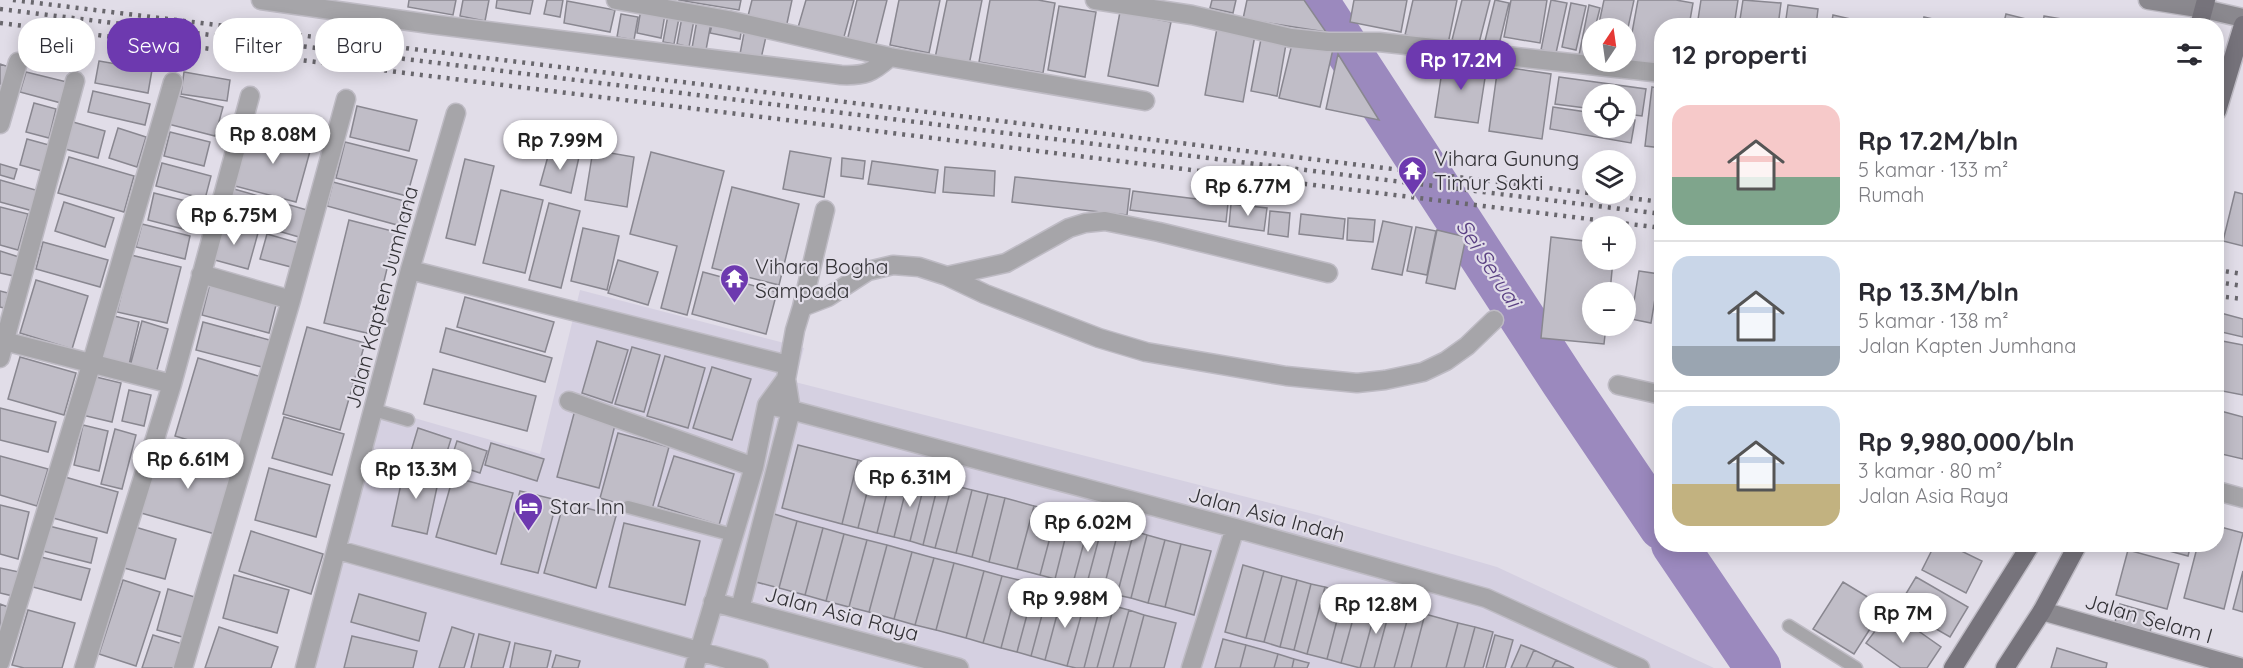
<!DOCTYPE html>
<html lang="id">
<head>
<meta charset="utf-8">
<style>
  :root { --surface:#fff; --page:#f7f7f7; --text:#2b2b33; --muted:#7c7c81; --line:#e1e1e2; --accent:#6d39af }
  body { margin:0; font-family:Quicksand,sans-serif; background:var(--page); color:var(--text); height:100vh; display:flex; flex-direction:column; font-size:22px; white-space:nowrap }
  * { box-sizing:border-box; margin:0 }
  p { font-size:20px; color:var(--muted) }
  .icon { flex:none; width:33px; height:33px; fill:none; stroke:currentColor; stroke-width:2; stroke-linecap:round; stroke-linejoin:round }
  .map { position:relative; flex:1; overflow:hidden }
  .panel { position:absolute; left:1654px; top:18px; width:570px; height:534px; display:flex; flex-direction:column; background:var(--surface); border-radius:24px; box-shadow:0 3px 15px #0003 }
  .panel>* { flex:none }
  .guide { position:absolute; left:18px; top:18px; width:570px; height:54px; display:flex; gap:12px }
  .needle { width:39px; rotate:13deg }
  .fabs { position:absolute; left:1582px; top:18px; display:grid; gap:12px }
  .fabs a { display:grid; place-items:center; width:54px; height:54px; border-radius:50%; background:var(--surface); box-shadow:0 3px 15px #0003; font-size:30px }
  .price { position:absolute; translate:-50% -51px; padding:0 14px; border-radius:21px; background:#fff; color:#222; font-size:20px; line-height:39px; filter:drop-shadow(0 2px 3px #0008) }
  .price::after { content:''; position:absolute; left:50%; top:36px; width:18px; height:14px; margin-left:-9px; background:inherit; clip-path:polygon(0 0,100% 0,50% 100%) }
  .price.on { background:var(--accent); color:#fff }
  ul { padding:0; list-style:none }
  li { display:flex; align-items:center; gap:18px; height:150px; padding:0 18px }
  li+li { border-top:2px solid var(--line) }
  li span { display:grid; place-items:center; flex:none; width:168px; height:120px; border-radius:18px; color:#555 }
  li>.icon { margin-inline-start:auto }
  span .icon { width:72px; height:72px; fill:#fffc; stroke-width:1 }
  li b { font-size:26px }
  h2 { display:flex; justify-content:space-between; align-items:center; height:72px; padding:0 18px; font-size:26px }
  .tag { padding:0 21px; border-radius:24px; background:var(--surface); box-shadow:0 3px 15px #0003; font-size:21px; line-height:54px }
  .tag.on { background:var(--accent); color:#fff }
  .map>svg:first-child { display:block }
</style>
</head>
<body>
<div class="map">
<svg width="2243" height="668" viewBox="0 0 2243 668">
  <rect width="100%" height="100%" fill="#e1dde8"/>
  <!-- built -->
  <path fill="#d5d0e1" d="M580,290l224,58 -9,34 522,133 180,52 217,101h-1413l75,-261 164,47z"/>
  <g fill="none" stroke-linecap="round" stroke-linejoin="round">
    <!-- river -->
    <path stroke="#9b89be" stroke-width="46" d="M1315,0l249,382 98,145
      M1674,544l84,124"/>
  </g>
  <!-- building -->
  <path fill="#c0bdc7" stroke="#898790" stroke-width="1.5" d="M409,0h47l-3,15 -45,-8z
    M463,0h26l-4,21 -25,-5z
    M497,0h36l-3,14 -34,-6z
    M547,0h16l-3,17 -16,-3z
    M678,0h63l-2,10z
    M752,0h40l-6,28 -39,-8z
    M806,0h48l-12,44 -45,-13z
    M857,0h30l-12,48 -28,-7z
    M899,0h41l-11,53 -39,-8z
    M947,0h35l-13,65 -34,-7z
    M990,0h48l17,3 -12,70 -64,-11z
    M1212,0h24l-3,13 -23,-5z
    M1247,0h57l22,32 -83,-13z
    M1354,0h53l-6,32 -51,-10z
    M1413,0h44l-9,44 -43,-9z
    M1462,0h28l-12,47 -26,-7z
    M1495,0l14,3 -11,46 -14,-4z
    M1511,0h36l-7,43 -36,-6z
    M1551,0l16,3 -11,50 -15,-3z
    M1604,0h30l-8,37v-9h-28z
    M1638,0h38l17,3 -4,23h-27v40l-35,-6z
    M1701,0h37l-4,26h-37z
    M1743,0l38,3 -3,23h-39z
    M567,1l48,9 -5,22 -46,-9z
    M1571,3l15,3 -10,44 -14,-3z
    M1589,5l11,3 -5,20h-2l-4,29 -10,-2z
    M1788,5l30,4 -2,17h-31z
    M1059,6l37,6 -11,65 -37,-7z
    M641,9l24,5 -4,24 -24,-5z
    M1120,12l51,10 -13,64 -50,-10z
    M621,14l17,3 -4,23 -17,-3z
    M2006,14l32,8 -1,4h-34z
    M668,15l11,3 -5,26 -11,-2z
    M1833,15l35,8 -1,3h-36z
    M2044,16l47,8 -1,2h-47z
    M682,17l12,3 -5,27 -12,-3z
    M1924,17l36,8v1h-38z
    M1877,19l31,7h-32z
    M697,20l14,3 -5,27 -14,-2z
    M713,21l29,5 -2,13 -30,-6z
    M745,28l22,4 -7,31 -21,-4z
    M1217,28l38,7 -12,67 -38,-7z
    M1261,39l25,5 -9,52 -26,-5z
    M1293,40l40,9 -13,58 -41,-9z
    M1338,54l41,66 -53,-11z
    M1444,58l43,7 -9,58 -43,-6z
    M99,61l53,9 -4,23 -53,-10z
    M0,64l9,3 -5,18 -4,-1z
    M1498,66l53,8 -9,65 -53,-8z
    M26,72l41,10 -6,21 -41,-11z
    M184,72l46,8 -3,21 -46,-7z
    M1559,77l87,12 -4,27 -16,-2v-20h-33v15l-38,-5z
    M1652,87l10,2v59l-17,-2z
    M93,91l57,13 -5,21 -57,-13z
    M175,95l48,12 -8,29 -47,-12z
    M34,103l22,6 -7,29 -23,-6z
    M357,106l60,14 -8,31 -59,-14z
    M1553,107l40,6v15h33v-10l9,2 -4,23 -81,-14z
    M73,122l32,9 -7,27 -33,-9z
    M250,127l62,17 -16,58 -61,-16z
    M118,128l28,9 -9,30 -28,-9z
    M170,132l40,10 -6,24 -40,-10z
    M27,139l22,6 -7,26 -22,-6z
    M345,142l72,18 -10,36 -71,-18z
    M550,149l29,8 -8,36 -31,-8z
    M593,150l41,7 -7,50 -42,-7z
    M790,151l41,7 -7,39 -41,-8z
    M651,152l73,19 -37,144 -26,-7 16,-62 -47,-12z
    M69,157l65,19 -10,36 -66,-19z
    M842,158l23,3 -2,18 -22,-3z
    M465,159l29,7 -19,79 -29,-7z
    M872,161l66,9 -3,23 -67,-9z
    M162,163l49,13 -6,23 -49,-13z
    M0,164l17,5 -3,10 -14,-4z
    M945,167l50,4 -1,25 -51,-4z
    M1015,177l115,12 -3,26 -115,-13z
    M0,180l39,11 -6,20 -33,-9z
    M333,182l75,20 -7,24 -74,-20z
    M732,187l67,17 -20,81 -67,-17z
    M234,189l73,21 -8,27 -73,-21z
    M501,190l42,10 -18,73 -42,-10z
    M1133,191l95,12 -2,19 -96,-12z
    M2235,192l8,2v52l-20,-5z
    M154,193l48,12 -7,27 -47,-12z
    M64,202l50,16 -9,29 -50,-16z
    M549,203l31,8 -19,77 -32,-8z
    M1231,204l36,4 -3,23 -35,-5z
    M0,207l28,7 -10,36 -18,-5z
    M1270,211l20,2 -2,24 -20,-3z
    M1301,214l44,5 -2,20 -44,-5z
    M1348,218l27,2 -2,22 -26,-2z
    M349,220l47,12 -25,102 -47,-11z
    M1383,221l29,6 -10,48 -30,-6z
    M221,222l37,11 -10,36 -37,-10z
    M142,224l48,12 -5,23 -49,-12z
    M1416,227l20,4 -9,44 -20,-4z
    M583,228l36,8 -12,54 -36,-9z
    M1437,230l29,7 -11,52 -29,-6z
    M267,234l35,10 -7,24 -35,-9z
    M1551,237l42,5v18h20l-3,32h-17v34h13l-2,18 -63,-6z
    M43,242l65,18 -8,27 -64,-18z
    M0,251l19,6 -5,19 -14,-3z
    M131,255l50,12 -14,56 -50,-11z
    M618,260l40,12 -10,33 -40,-12z
    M1639,271l20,3 -8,49 -20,-4z
    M703,272l74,20 -11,42 -74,-20z
    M36,280l52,16 -16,53 -52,-16z
    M210,283l67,18 -8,32 -67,-18z
    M0,291l8,2 -4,15 -4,-1z
    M465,297l89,25 -9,30 -88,-25z
    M2217,312l26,7v18l-26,-6z
    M110,315l29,7 -11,47 -30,-8z
    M142,321l26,8 -13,48 -26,-7z
    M203,322l70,19 -7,27 -70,-18z
    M307,327l58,16 -25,87 -57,-16z
    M446,328l106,30 -7,24 -105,-30z
    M2217,340l26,5v50l-26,-5z
    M597,341l31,9 -16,53 -30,-10z
    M632,347l28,8 -16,57 -29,-8z
    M665,356l40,12 -17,60 -41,-12z
    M20,357l56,16 -12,42 -56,-16z
    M198,358l70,21 -23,78 -70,-21z
    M712,367l39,12 -19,61 -39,-12z
    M433,369l103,27 -9,35 -103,-27z
    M92,376l29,7 -9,39 -30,-7z
    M129,390l22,5 -7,31 -22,-5z
    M0,408l56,14 -8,30 -48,-12z
    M575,410l41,11 -17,67 -42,-11z
    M2217,410l26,7v42l-26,-6z
    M284,417l60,17 -12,41 -60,-17z
    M83,425l25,6 -9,40 -25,-6z
    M418,428l33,11 -9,29 -33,-10z
    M115,429l21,6 -14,54 -21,-5z
    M618,433l51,14 -18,66 -51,-15z
    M457,441l30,10 -7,22 -30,-10z
    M491,443l53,16 -7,22 -52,-16z
    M798,445l60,15 -16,64 -60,-16z
    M160,447l74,21 -19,66 -74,-21z
    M0,456l48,13 -11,37 -37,-11z
    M674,456l60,18 -15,51 -61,-19z
    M858,460l16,5 -16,63 -16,-4z
    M405,465l35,8 -13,61 -35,-8z
    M874,465l19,4 -16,64 -19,-5z
    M269,468l61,17 -14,52 -61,-17z
    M893,469l17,5 -16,63 -17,-4z
    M910,474l16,4 -16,63 -16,-4z
    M65,477l53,15 -11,41 -54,-15z
    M453,477l60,16 -17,61 -60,-17z
    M926,478l13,3 -16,64 -13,-4z
    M939,481l13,4 -17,63 -12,-3z
    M952,485l20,5 -16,63 -21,-5z
    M972,490l16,4 -16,63 -16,-4z
    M520,491l37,9 -19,73 -37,-9z
    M988,494l17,4 -16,64 -17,-5z
    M1005,498l29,8 -17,63 -28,-7z
    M564,502l52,14 -20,72 -52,-15z
    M0,505l29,7 -11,47 -18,-5z
    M1034,506l23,5 -17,64 -23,-6z
    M1057,511l14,4 -16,64 -15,-4z
    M771,513l26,8 -18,67 -27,-7z
    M1071,515l19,5 -17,63 -18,-4z
    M1090,520l13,3 -17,64 -13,-4z
    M797,521l26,7 -18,67 -26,-7z
    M624,523l76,18 -15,64 -76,-18z
    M1103,523l16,5 -16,63 -17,-4z
    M49,526l48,12 -6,25 -48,-12z
    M2217,526l26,7 -19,76 -40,-11 14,-54h19z
    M135,527l41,12 -11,40 -41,-11z
    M823,528l21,6 -18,67 -21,-6z
    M1119,528l15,3 -17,64 -14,-4z
    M251,531l72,23 -12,40 -72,-23z
    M1134,531l13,4 -16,63 -14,-3z
    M844,534l23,6 -18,67 -23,-6z
    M1147,535l18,5 -17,63 -17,-5z
    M867,540l20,5 -18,67 -20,-5z
    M1165,540l16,4 -16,63 -17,-4z
    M1181,544l30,7 -17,64 -29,-8z
    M1935,544h12l35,17 -16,32 -44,-23z
    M2143,544h48l-3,12z
    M887,545l25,7 -18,67 -25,-7z
    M2128,550l51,14 -12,45 -51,-14z
    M912,552l22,6 -19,67 -21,-6z
    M41,557l49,12 -9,31 -48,-13z
    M934,558l20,5 -18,67 -21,-5z
    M954,563l30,8 -18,67 -30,-8z
    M1243,565l21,6 -18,67 -21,-6z
    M0,568l19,4 -6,24 -13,-3z
    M984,571l18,5 -19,67 -17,-5z
    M1264,571l18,5 -18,66 -18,-4z
    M2243,571v41l-10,-3z
    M234,575l55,15 -12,43 -54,-15z
    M1002,576l17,4 -18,68 -18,-5z
    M1282,576l15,4 -17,67 -16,-5z
    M1916,577l52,30 -18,30 -52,-30z
    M123,580l37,12 -24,74 -37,-12z
    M1019,580l16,5 -18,67 -16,-4z
    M1297,580l14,4 -17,66 -14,-3z
    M1843,582l41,25 -30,47 -41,-25z
    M1311,584l14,3 -18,67 -13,-4z
    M1035,585l14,4 -18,67 -14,-4z
    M1325,587l19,6 -17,66 -20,-5z
    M168,589l30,9 -12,40 -29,-8z
    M1049,589l14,3 -18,68 -14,-4z
    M1063,592l23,6 -19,68 -22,-6z
    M1344,593l15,4 -18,66 -14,-4z
    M359,594l67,19 -7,28 -68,-19z
    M1359,597l19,4 -18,67 -19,-5z
    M1086,598l15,5 -17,65h-8l-9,-2z
    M1378,601l13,4 -17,63h-14z
    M1101,603l13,3 -17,62h-13z
    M0,604l8,3 -7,23h-1z
    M2120,604l35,10 -5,18 -35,-10z
    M1391,605l19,5 -16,58h-20z
    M1114,606l15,4 -16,58h-16z
    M28,610l47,13 -13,45h-38l-12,-3z
    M1129,610l15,5 -14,53h-17z
    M1410,610l15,4 -14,54h-17z
    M1890,611l51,36 -14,21h-26l-35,-25z
    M1425,614l33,9 -12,45h-35z
    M1144,615l32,8 -12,45h-34z
    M1458,623l17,4 -11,41h-18z
    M219,627l59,20 -7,21h-66z
    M452,627l22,7 -10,34h-25z
    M1475,627l18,5 -10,36h-19z
    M479,634l31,8 -7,26h-32z
    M153,635l33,10 -8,23h-36z
    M1495,635l18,5 -8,28h-19z
    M352,636l65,15 -4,17h-69z
    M1223,639l23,6 -6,23h-25z
    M515,643l36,8 -4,17h-37z
    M1246,645l32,9 -4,14h-34z
    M1521,645l13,5 -8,18h-15z
    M2057,648l50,15 -1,5h-55z
    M1534,650l22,10 -4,8h-26z
    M1278,654l16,5 -2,9h-18z
    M556,655l24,6 -2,7h-26z
    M1294,659l15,4 -2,5h-15z
    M1556,660l18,8h-22z"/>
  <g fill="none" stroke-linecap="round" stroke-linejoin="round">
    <defs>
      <path id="lane" d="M374,410l34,10
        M628,507l105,28
        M1789,626l67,42"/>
      <path id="street" d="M261,0l169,24 411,51c24,1 31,-2 49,-18
        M616,0l112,20 162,37 255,44
        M1095,0l97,15 99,23 37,4h51l283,31
        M0,124l18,-62
        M410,270l378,95
        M201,274l90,26
        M947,276l59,-13 63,-35 16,-5 20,-2 54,11 169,41
        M802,307l23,-97
        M0,340l172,44
        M0,358l75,-277
        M1618,385l44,10
        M569,401l185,66
        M767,405l24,5 444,118 251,70 154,70
        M2217,491l26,7
        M338,550l421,118
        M713,602l246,66
        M740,609l51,-199 -5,-31 9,-49 7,-23 26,-10 40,-26 25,-6 26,2 28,9 38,18 114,44 47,14 140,24 71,7 28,-3 38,-8 23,-11 21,-15 27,-26
        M0,662l92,-300 81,-280
        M84,668l88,-284 78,-288
        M183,668l108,-368 55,-201
        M305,668l105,-398 46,-157
        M694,668l60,-201 13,-62 19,-26
        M1191,668l44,-140"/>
      <path id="secondary" d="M2148,0l56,9 39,9
        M2042,611l201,57"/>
      <path id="primary" d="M2199,26l7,-26
        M2217,111l26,-86
        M1953,668l78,-124
        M2005,668l37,-57 36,-67"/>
    </defs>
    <!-- lane casing -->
    <use href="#lane" stroke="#bebbc4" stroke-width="15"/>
    <!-- street casing -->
    <use href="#street" stroke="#bebbc4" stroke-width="21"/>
    <!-- secondary casing -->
    <use href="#secondary" stroke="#bebbc4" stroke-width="21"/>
    <!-- primary casing -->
    <use href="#primary" stroke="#bebbc4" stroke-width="21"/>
    <!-- lane -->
    <use href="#lane" stroke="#a6a5a9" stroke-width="12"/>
    <!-- street -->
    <use href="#street" stroke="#a6a5a9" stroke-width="18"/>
    <!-- secondary -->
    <use href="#secondary" stroke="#8a888e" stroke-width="18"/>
    <!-- primary -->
    <use href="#primary" stroke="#76737b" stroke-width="18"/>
    <!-- rail -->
    <path stroke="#69676d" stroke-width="4.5" stroke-dasharray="3 6" stroke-linecap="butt" d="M13,0l1649,202
      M0,9l1662,205
      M0,23l1662,205
      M2217,270l26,4
      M2217,282l26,4
      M2217,296l26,3"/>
  </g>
  <!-- icons -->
  <defs>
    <symbol id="temple-pin" viewBox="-11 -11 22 30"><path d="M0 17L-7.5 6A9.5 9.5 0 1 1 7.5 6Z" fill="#6d39af" stroke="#e1dde8"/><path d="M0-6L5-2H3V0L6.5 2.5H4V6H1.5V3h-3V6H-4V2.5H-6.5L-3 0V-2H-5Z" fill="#fff"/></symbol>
    <symbol id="hotel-pin" viewBox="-11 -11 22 30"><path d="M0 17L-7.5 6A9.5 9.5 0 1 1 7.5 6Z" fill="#6d39af" stroke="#e1dde8"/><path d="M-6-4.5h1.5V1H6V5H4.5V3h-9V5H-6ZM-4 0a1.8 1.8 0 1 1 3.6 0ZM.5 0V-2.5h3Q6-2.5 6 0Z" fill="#fff"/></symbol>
  </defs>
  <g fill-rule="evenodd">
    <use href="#temple-pin" x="1396" y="154" width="33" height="45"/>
    <use href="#temple-pin" x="718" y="262" width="33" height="45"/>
    <use href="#hotel-pin" x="512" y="490" width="33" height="45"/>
  </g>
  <g text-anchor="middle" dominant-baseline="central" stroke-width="4.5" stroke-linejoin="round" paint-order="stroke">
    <!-- poi labels -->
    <g font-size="21" fill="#323135" stroke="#e1dde8" text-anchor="start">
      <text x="1434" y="158">Vihara Gunung<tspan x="1434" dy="24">Timur Sakti</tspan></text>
      <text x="755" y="266">Vihara Bogha<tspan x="755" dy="24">Sampada</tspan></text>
      <text x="550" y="506">Star Inn</text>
    </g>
    <!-- street labels -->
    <g font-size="21" fill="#323135" stroke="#e1dde8">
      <text transform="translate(381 297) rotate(-75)">Jalan Kapten Jumhana</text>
      <text transform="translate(1267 514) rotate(15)">Jalan Asia Indah</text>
      <text transform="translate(842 613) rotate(15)">Jalan Asia Raya</text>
      <text transform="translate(2149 618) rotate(16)">Jalan Selam I</text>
    </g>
    <!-- water labels -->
    <g font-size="22" font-style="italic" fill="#5a4083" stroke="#e1dde8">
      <text transform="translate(1489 263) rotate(57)">Sei Seruai</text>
    </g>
  </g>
</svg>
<div class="fabs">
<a><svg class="needle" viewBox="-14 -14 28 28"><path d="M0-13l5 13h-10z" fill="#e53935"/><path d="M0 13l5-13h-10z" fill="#7c7c81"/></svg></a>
<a><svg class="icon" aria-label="locate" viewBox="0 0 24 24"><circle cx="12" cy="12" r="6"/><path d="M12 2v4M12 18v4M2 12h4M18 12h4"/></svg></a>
<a><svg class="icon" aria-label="layers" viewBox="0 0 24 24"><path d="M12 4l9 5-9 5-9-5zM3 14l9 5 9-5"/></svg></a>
<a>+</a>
<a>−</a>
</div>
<b class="price on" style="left:1461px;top:91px">Rp 17.2M</b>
<b class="price" style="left:273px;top:165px">Rp 8.08M</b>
<b class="price" style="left:560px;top:171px">Rp 7.99M</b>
<b class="price" style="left:1248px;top:217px">Rp 6.77M</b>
<b class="price" style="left:234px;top:246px">Rp 6.75M</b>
<b class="price" style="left:188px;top:490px">Rp 6.61M</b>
<b class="price" style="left:416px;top:500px">Rp 13.3M</b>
<b class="price" style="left:910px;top:508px">Rp 6.31M</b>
<b class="price" style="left:1088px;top:553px">Rp 6.02M</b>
<b class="price" style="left:1065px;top:629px">Rp 9.98M</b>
<b class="price" style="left:1376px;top:635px">Rp 12.8M</b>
<b class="price" style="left:1903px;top:644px">Rp 7M</b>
<div class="guide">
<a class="tag">Beli</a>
<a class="tag on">Sewa</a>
<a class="tag">Filter</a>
<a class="tag">Baru</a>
</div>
<section class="panel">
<h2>12 properti<svg class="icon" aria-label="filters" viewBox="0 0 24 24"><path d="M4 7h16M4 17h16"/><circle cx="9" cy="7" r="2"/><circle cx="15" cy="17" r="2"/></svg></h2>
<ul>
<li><span style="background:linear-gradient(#f6c9c9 60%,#7fa58c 0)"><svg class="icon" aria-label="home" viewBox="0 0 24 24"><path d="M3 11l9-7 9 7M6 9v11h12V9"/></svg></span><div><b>Rp 17.2M/bln</b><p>5 kamar · 133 m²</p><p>Rumah</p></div></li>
<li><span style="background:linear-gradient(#c9d6e8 75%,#9aa5b1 0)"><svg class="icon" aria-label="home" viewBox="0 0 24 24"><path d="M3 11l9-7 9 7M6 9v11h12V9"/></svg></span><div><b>Rp 13.3M/bln</b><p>5 kamar · 138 m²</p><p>Jalan Kapten Jumhana</p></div></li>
<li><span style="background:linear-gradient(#c9d6e8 65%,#c2b280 0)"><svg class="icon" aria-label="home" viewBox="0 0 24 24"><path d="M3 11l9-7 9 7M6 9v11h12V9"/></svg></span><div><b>Rp 9,980,000/bln</b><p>3 kamar · 80 m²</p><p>Jalan Asia Raya</p></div></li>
</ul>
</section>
</div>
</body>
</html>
